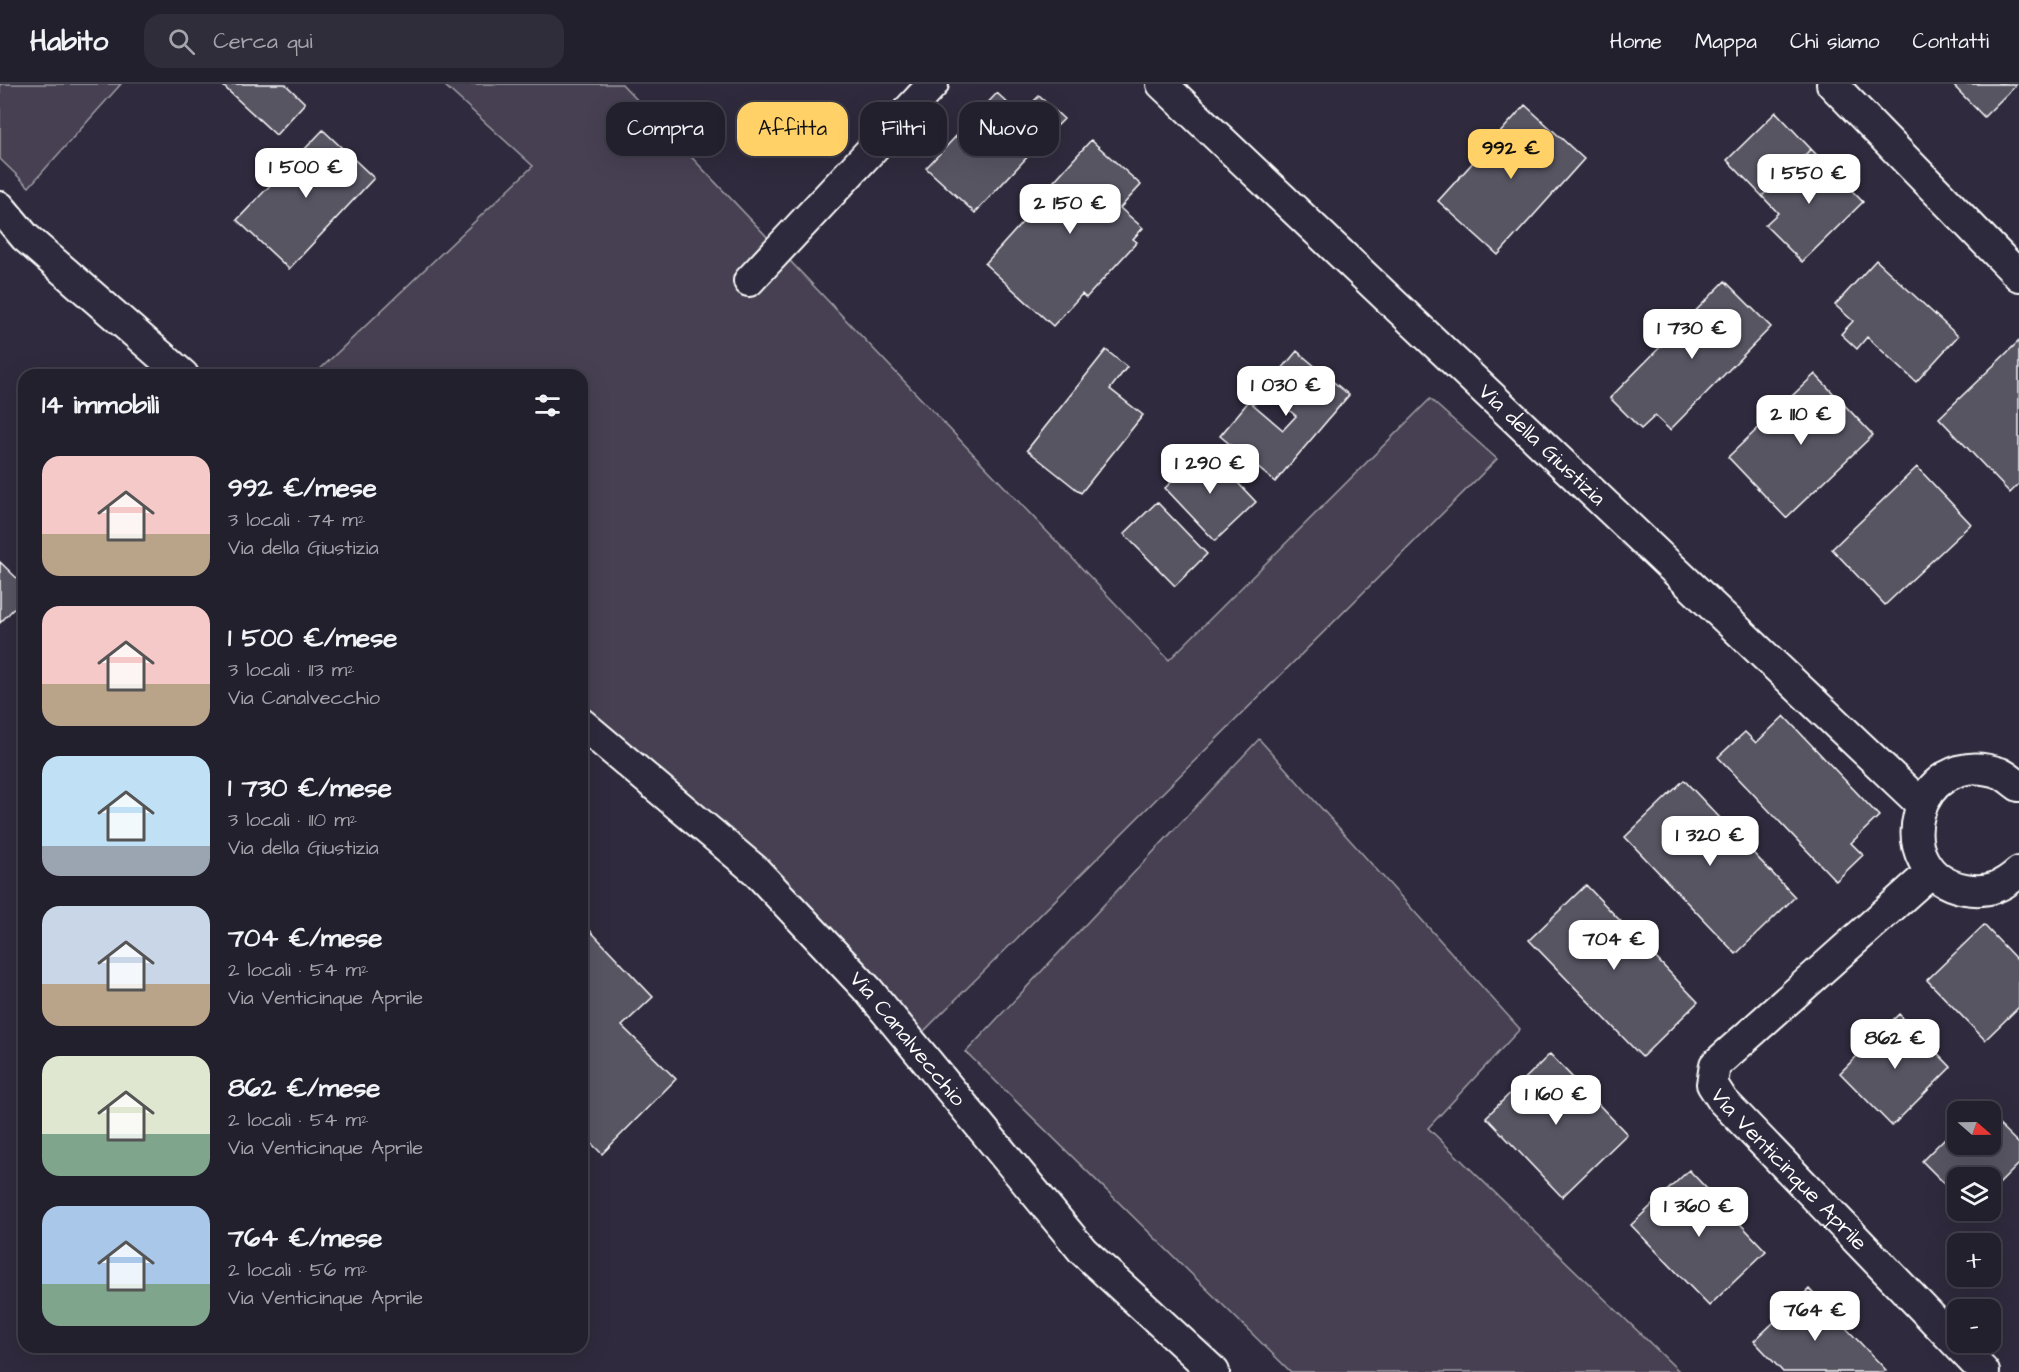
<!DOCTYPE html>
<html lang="it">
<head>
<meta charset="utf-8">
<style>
  :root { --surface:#23202e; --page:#2f2d3a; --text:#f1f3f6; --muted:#a3a3aa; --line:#403e4a; --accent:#ffd166 }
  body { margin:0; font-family:"Architects Daughter",sans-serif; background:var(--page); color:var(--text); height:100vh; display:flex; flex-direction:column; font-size:22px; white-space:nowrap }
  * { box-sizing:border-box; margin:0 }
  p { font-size:20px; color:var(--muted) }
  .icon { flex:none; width:33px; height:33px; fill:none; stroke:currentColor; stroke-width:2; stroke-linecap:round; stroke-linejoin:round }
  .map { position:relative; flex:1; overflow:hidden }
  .details { position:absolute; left:18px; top:285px; width:570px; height:984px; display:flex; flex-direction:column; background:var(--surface); border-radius:18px; box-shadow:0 6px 24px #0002,0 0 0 2px var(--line) }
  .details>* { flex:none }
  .guide { position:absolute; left:606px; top:18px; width:570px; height:54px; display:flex; gap:12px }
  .needle { width:39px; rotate:110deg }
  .buttons { position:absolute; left:1947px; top:1017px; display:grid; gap:12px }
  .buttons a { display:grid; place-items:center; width:54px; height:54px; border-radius:12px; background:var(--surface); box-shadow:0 6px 24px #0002,0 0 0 2px var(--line); font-size:30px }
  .price { position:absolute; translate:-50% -51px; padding:0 14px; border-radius:12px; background:#fff; color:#222; font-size:20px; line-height:39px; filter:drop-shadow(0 2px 3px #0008) }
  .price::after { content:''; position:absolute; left:50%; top:36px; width:18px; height:14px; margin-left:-9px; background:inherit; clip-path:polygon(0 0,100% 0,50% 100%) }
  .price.on { background:var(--accent); color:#111 }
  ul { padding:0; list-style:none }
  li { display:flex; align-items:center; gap:18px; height:150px; padding:0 24px }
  li span { display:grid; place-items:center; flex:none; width:168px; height:120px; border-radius:18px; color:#555 }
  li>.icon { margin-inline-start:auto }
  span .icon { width:72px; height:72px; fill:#fffc; stroke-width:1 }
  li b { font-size:26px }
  h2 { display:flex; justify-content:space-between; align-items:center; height:72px; padding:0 24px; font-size:26px }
  .tag { padding:0 21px; border-radius:18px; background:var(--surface); box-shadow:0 6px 24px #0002,0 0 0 2px var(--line); font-size:21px; line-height:54px }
  .tag.on { background:var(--accent); color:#111 }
  header { display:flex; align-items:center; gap:36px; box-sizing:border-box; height:84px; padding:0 30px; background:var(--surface); border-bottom:2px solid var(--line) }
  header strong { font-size:28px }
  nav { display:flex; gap:33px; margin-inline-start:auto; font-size:21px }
  .search { width:420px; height:54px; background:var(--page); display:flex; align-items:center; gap:15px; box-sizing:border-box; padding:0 21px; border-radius:18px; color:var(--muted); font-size:22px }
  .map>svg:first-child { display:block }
</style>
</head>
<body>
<header>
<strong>Habito</strong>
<div class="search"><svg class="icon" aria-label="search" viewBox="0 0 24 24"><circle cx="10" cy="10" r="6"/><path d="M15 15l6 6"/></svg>Cerca qui</div>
<nav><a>Home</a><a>Mappa</a><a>Chi siamo</a><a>Contatti</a></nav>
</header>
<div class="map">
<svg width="2019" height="1288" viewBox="0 0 2019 1288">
  <rect width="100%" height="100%" fill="#2f2a3d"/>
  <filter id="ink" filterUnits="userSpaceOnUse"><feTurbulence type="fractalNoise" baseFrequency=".0167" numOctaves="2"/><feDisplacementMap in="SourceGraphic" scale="12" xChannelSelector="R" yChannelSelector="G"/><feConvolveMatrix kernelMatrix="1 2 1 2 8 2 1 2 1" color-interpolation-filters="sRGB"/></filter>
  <g filter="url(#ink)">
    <!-- green -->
    <path fill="#464152" stroke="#a2a0a8" stroke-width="1.5" d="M0,0h121l-92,103 -29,-28z
      M443,0h179l547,576 261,-261 67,60 -580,579 -335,-327v-336h-268l219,-209z
      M1259,655l261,290 -92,99 252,244h-389l-325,-320z"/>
    <!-- building -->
    <path fill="#595564" stroke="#fff" stroke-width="1.5" d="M221,0h64l20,19 -29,32z
      M1952,0h65l-33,33z
      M997,9l48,45 -70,75 -49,-45z
      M1039,12l25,23 -19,19 -25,-23z
      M1525,21l59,54 -86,96 -60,-54z
      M1776,28l35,37 -49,47 -35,-36z
      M323,46l51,48 -85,91 -52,-49z
      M1091,56l50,45 -21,23 23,20 -10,11 4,3 -51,56 -4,-4 -29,32 -68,-62 45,-50 -3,-3z
      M1811,65l52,53 -61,60 -37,-37 13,-12 -16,-17z
      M1876,176l82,76 -42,46 -49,-45 -10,12 -16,-15 12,-13 -18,-16z
      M1725,197l46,46 -101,103 -15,-14 -14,13 -31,-31z
      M2019,257v143l-9,9 -71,-75z
      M1106,266l21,17 -17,22 33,26 -62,78 -54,-43z
      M1297,267l52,44 -74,87 -55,-46 29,-35 34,29 13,-14 -31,-27z
      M1815,290l58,61 -87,83 -58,-61z
      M1206,365l50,53 -41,39 -50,-53z
      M1917,383l54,57 -86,81 -53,-56z
      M1157,418l50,52 -32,32 -51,-52z
      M0,478l24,23v13l-24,25z
      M1784,632l95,100 -28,27 12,12 -27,26 -118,-124 27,-25 11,11z
      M1684,696l111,117 -59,57 -111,-117z
      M1586,801l112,117 -56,55 -113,-117z
      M582,838l71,75 -31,29 54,53 -74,75 -20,-20z
      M1984,841l35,37v45l-34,33 -58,-60z
      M1899,930l52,53 -59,59 -52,-53z
      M1550,970l77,80 -65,63 -76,-80z
      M1978,1020l8,8h-15z
      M1990,1032l29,28v20l-29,29v-15h-32v19l-36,-36 36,-36v19h32z
      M1689,1086l77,81 -57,55 -78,-81z
      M1809,1205l77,81 -3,2h-100l-29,-31z"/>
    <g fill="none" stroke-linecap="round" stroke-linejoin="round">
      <defs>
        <g id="minor">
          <path id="s1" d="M1162,0l759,720"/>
          <path d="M1832,0l187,192"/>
          <path d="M0,123l25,30 158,138"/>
          <path d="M749,197l184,-197"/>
          <path id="s2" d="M582,640l173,146 114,121 214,260 131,121"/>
          <path d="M2019,702c-6,-4 -12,-10 -19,-13 -86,-30 -118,101 -35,116 23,4 37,-2 54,-17"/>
          <path id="s3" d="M1931,788l-216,193 -3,19 11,17 261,271"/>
        </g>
      </defs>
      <!-- minor casing -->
      <use href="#minor" stroke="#fff" stroke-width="34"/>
      <!-- minor -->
      <use href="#minor" stroke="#2f2a3d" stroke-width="30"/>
    </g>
  </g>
  <g text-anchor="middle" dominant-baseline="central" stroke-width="6" stroke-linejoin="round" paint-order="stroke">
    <!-- street labels -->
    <g font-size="22" fill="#fff" stroke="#2f2a3d">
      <text stroke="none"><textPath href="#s1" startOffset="524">Via della Giustizia</textPath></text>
      <text stroke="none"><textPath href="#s2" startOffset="454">Via Canalvecchio</textPath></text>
      <text stroke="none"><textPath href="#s3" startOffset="424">Via Venticinque Aprile</textPath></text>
    </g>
  </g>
</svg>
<div class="buttons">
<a><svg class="needle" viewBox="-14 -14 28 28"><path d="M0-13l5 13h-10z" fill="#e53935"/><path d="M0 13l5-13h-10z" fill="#a3a3aa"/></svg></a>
<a><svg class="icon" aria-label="layers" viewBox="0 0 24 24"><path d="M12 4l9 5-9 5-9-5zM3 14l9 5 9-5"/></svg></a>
<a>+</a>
<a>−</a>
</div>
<b class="price on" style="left:1511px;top:96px">992 €</b>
<b class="price" style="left:306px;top:115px">1 500 €</b>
<b class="price" style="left:1809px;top:121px">1 550 €</b>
<b class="price" style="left:1070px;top:151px">2 150 €</b>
<b class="price" style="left:1692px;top:276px">1 730 €</b>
<b class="price" style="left:1286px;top:333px">1 030 €</b>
<b class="price" style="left:1801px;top:362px">2 110 €</b>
<b class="price" style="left:1210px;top:411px">1 290 €</b>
<b class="price" style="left:1710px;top:783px">1 320 €</b>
<b class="price" style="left:1614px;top:887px">704 €</b>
<b class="price" style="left:1895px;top:986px">862 €</b>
<b class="price" style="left:1556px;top:1042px">1 160 €</b>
<b class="price" style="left:1699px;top:1154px">1 360 €</b>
<b class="price" style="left:1815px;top:1258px">764 €</b>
<div class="guide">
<a class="tag">Compra</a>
<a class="tag on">Affitta</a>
<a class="tag">Filtri</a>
<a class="tag">Nuovo</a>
</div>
<section class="details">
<h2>14 immobili<svg class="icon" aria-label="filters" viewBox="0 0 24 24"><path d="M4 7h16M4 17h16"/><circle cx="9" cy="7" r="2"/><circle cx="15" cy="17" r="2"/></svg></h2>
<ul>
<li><span style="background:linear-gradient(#f6c9c9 65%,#b9a48a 0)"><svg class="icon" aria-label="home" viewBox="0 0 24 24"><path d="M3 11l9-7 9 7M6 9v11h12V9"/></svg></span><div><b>992 €/mese</b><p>3 locali · 74 m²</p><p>Via della Giustizia</p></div></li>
<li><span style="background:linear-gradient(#f6c9c9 65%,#b9a48a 0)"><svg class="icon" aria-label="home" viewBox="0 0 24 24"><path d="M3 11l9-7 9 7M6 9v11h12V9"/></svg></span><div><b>1 500 €/mese</b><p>3 locali · 113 m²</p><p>Via Canalvecchio</p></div></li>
<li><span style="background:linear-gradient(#bfe0f5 75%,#9aa5b1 0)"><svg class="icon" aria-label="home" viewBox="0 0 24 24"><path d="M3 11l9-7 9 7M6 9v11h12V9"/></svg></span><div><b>1 730 €/mese</b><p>3 locali · 110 m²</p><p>Via della Giustizia</p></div></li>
<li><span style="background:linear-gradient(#c9d6e8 65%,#b9a48a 0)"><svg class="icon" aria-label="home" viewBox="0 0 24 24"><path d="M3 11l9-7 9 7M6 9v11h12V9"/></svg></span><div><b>704 €/mese</b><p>2 locali · 54 m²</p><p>Via Venticinque Aprile</p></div></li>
<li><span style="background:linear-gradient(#dfe7d0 65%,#7fa58c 0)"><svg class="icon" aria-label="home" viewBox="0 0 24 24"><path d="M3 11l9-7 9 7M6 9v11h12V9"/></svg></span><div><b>862 €/mese</b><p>2 locali · 54 m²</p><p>Via Venticinque Aprile</p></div></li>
<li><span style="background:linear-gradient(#a9c7e8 65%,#7fa58c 0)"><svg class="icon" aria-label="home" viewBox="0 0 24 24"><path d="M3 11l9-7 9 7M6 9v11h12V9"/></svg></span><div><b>764 €/mese</b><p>2 locali · 56 m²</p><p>Via Venticinque Aprile</p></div></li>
</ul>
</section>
</div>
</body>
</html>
